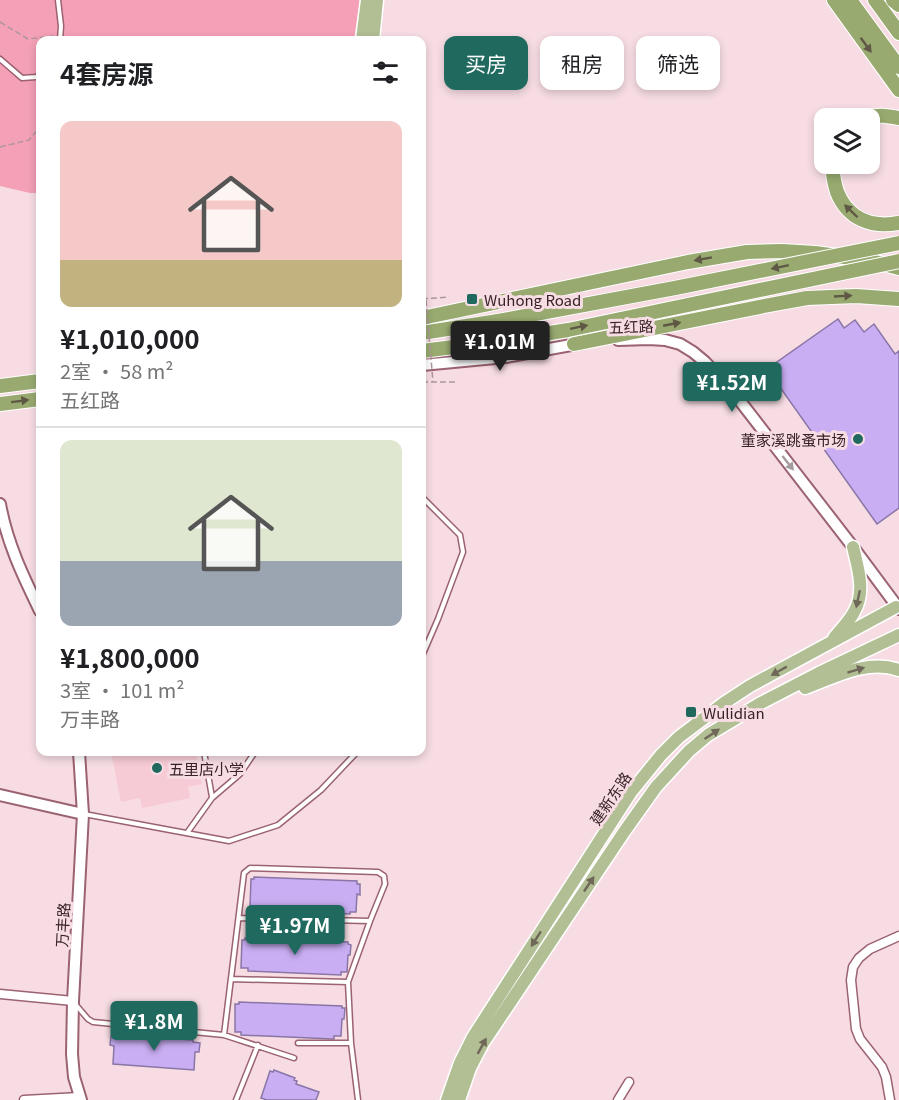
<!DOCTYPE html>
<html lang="zh">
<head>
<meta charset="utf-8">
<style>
  :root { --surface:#fff; --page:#f6f6f6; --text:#202124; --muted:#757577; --line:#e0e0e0; --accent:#20695f }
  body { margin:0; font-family:Georgia,"Noto Sans SC",serif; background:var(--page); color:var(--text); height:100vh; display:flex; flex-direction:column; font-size:22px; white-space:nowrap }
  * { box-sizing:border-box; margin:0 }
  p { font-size:20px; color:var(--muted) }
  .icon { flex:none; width:33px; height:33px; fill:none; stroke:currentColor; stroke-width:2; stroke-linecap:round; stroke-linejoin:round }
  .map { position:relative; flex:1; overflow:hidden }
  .panel { position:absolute; left:36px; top:36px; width:390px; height:720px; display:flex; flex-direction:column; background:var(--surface); border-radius:12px; box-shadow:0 3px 9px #0003 }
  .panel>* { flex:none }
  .guide { position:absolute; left:444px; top:36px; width:364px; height:54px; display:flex; gap:12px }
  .buttons { position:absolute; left:814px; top:108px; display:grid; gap:12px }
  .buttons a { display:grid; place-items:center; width:66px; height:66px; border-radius:12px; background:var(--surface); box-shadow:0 3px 9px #0003; font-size:30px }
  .price { position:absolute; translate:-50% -51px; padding:0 14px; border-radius:6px; background:var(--accent); color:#fff; font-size:20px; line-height:39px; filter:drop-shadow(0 2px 3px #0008) }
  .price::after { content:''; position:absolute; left:50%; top:36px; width:18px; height:14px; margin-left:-9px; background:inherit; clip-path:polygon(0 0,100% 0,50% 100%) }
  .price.selected { background:#222; color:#fff }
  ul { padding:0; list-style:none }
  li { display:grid; align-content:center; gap:12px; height:318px; padding:0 24px }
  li+li { border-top:2px solid var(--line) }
  li span { display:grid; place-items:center; height:186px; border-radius:12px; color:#555 }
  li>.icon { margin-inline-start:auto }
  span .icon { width:108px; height:108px; fill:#fffc; stroke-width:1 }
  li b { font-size:26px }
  h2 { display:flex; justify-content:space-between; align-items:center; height:72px; padding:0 24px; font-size:26px }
  .chip { padding:0 21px; border-radius:12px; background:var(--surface); box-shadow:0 3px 9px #0003; font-size:21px; line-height:54px }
  .chip.selected { background:var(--accent); color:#fff }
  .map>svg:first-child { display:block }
</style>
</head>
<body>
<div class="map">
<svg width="899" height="1100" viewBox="0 0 899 1100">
  <rect width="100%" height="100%" fill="#f7dde3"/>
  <!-- built -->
  <path fill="#f7cbd5" d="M111,752h85l6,32 -14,3 2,11 -48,10 -2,-10 -19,4z"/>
  <!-- green -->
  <path fill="#f4a0b6" d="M0,0h360l-6,40h-314v153h-10l-30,-7z"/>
  <!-- building -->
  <path fill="#caaef4" stroke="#8975a6" stroke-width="1.5" d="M838,319l6,9 11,-8 9,12 10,-8 21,30 4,-3v157l-22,16 -110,-155z
    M254,877l103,4v3h3v11l-3,-1 -1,18h-6v2l-94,-4 1,-2 -7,-1 1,-28h3z
    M245,938l103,4v2l3,1 -1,10h-2l-1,17h-6v3l-93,-4v-3h-7l1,-28h3z
    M239,1002l103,4v2h3l-1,11h-2l-1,17h-7v3h-1l-92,-4v-3h-6v-28h4z
    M117,1034l76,6v2l7,1 -1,9h-4l-1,18 -81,-6 1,-18 -4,-1 1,-9h6z
    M274,1070l21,8 -1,2 3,1 -1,3 23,8 -3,8h-49l-6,-2 9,-27 3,1z"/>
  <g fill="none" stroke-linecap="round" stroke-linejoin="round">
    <defs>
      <path id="service" d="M58,0l3,26 -1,14
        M0,59l22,19 14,-1 4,-3
        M422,497l38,38 3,17 -25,67 -16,37
        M204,752l8,45
        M84,814l145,27 49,-16 43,-35 36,-38
        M187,833l25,-35 28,-24 15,-22
        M239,918l131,3
        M231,979l117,3
        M76,1005l12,14 5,3 131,13 70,23
        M224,1035l20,-162 6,-5 128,4 6,4 1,8 -15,37 -22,61 3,61 7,57
        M298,1043h53
        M236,1100l22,-55"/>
      <path id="minor" d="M0,994l73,7
        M24,1100l55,-3
        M618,1100l11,-18
        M890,1100l-4,-23 -4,-10 -22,-28 -4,-10 -5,-49 2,-13 6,-9 11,-9 29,-13"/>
      <path id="tertiary" d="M0,504c7,39 23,72 40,107
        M79,752l4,62 -10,187 -1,53 2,23 7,23
        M0,795l83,19"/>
      <path id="secondary" d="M618,340l31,-1 16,1 15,4 13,8 12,10 25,26 123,159 46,62
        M422,365l84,-8 76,-14"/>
      <path id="primary" d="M362,40l5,-40
        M373,40l4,-40
        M834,638c6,-8 15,-16 20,-26 12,-20 4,-44 -1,-65
        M805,688c30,-11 62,-29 94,-18
        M447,1100l13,-37 13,-26 158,-245 30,-37 18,-18 45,-34 26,-17 146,-79
        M459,1100l11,-32 13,-25 141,-211 32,-45 33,-36 19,-16 53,-32 58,-30 80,-38"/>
      <path id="trunk" d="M834,0l65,90
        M850,0l49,67
        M875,0l24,33
        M893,0l6,5
        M866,118c11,-4 22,-2 33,0
        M422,318l266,-56 59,-10 35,-1 33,2 52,7 32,8
        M422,333l76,-12
        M574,344l190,-38 43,-8 49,-2 43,3
        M422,351l79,-10
        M0,386l40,-5
        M0,404l40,-5"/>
    </defs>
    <!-- service casing -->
    <use href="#service" stroke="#9b6271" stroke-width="7"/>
    <!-- minor casing -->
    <use href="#minor" stroke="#9b6271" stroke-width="11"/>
    <!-- tertiary casing -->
    <use href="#tertiary" stroke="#9b6271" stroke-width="14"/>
    <!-- secondary casing -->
    <use href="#secondary" stroke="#9b6271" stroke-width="14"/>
    <!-- primary casing -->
    <use href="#primary" stroke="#fff" stroke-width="15"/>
    <!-- trunk casing -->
    <use href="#trunk" stroke="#fff" stroke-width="16"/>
    <!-- path -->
    <path stroke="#af969c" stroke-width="1.5" stroke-dasharray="6 3" stroke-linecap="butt" d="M0,22l28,17 26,-3
      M0,147l29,-7 11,-13
      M422,299l27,-2
      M422,382h33"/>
    <!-- service -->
    <use href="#service" stroke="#fff" stroke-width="4"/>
    <!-- minor -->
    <use href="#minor" stroke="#fff" stroke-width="8"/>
    <!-- tertiary -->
    <use href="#tertiary" stroke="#fff" stroke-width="10"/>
    <!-- secondary -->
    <use href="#secondary" stroke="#fff" stroke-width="10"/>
    <!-- primary -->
    <use href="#primary" stroke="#b2bf94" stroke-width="12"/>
    <!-- trunk -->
    <use href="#trunk" stroke="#98aa70" stroke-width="14"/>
    <defs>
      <path id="trunk-bridge" d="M833,164c-1,9 1,18 4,28 11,27 34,36 62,31
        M498,321l177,-33 224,-45
        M501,341l67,-11 331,-69"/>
    </defs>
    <!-- trunk-bridge casing -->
    <use href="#trunk-bridge" stroke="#fff" stroke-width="16" stroke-linecap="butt"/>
    <!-- path-bridge -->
    <path stroke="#af969c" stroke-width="1.5" stroke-dasharray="6 3" stroke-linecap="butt" d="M426,300l7,82"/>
    <!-- trunk-bridge -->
    <use href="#trunk-bridge" stroke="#98aa70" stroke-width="14"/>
  </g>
  <!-- one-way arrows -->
  <defs><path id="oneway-solid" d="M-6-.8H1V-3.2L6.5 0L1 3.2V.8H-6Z" transform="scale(1.5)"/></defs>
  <g fill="#5f5845">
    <use href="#oneway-solid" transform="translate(866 45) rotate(54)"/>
    <use href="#oneway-solid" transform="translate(851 211) rotate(-136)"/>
    <use href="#oneway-solid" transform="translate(703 259) rotate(170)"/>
    <use href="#oneway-solid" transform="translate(780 267) rotate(168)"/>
    <use href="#oneway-solid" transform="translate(843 296) rotate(-3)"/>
    <use href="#oneway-solid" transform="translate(672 324) rotate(-11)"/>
    <use href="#oneway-solid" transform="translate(579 327) rotate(-12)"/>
    <use href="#oneway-solid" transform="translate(20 401) rotate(-7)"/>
  </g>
  <use fill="#a69b9e" href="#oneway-solid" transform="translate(788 463) rotate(52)"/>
  <g fill="#6f6859">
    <use href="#oneway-solid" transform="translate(858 599) rotate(102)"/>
    <use href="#oneway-solid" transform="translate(856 670) rotate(-17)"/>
    <use href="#oneway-solid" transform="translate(779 671) rotate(151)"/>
    <use href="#oneway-solid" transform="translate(712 734) rotate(-34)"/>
    <use href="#oneway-solid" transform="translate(589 884) rotate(-56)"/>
    <use href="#oneway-solid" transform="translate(536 939) rotate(123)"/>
    <use href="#oneway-solid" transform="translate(482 1046) rotate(-61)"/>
  </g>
  <!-- markers -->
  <g fill="#20695f" stroke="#f7dde3" stroke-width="2">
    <rect x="466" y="293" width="12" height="12" rx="3"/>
    <circle cx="858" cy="439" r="6"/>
    <rect x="685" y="706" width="12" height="12" rx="3"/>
    <circle cx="157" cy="768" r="6"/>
  </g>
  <g text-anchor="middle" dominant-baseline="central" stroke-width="6" stroke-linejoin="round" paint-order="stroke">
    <!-- poi labels -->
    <g font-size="15" fill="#392128" stroke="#f7dde3" text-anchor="start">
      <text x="484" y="299">Wuhong Road</text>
      <text x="846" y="439" text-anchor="end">董家溪跳蚤市场</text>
      <text x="703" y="712">Wulidian</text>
      <text x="169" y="768">五里店小学</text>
    </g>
    <!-- street labels -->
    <g font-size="15" fill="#392128" stroke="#f7dde3">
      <text transform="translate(631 326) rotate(-2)">五红路</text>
      <text transform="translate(610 798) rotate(-56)">建新东路</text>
      <text transform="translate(62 925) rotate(-87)">万丰路</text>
    </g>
  </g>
</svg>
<div class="buttons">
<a><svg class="icon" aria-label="layers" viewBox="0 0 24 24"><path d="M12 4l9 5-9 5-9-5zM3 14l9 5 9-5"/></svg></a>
</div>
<b class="price selected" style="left:500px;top:372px">¥1.01M</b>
<b class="price" style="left:732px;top:413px">¥1.52M</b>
<b class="price" style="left:295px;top:956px">¥1.97M</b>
<b class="price" style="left:154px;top:1052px">¥1.8M</b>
<div class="guide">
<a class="chip selected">买房</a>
<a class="chip">租房</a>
<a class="chip">筛选</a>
</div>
<section class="panel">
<h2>4套房源<svg class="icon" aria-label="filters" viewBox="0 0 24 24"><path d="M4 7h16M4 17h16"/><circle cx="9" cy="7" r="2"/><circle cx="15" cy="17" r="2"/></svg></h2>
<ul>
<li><span style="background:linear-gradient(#f6c9c9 75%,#c2b280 0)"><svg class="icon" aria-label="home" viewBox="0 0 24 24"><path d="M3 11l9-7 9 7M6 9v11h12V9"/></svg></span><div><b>¥1,010,000</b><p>2室 · 58 m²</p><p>五红路</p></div></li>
<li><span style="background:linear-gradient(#dfe7d0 65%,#9aa5b1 0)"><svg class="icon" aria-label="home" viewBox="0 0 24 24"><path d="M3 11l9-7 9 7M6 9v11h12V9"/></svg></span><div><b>¥1,800,000</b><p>3室 · 101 m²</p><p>万丰路</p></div></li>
</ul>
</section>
</div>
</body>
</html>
